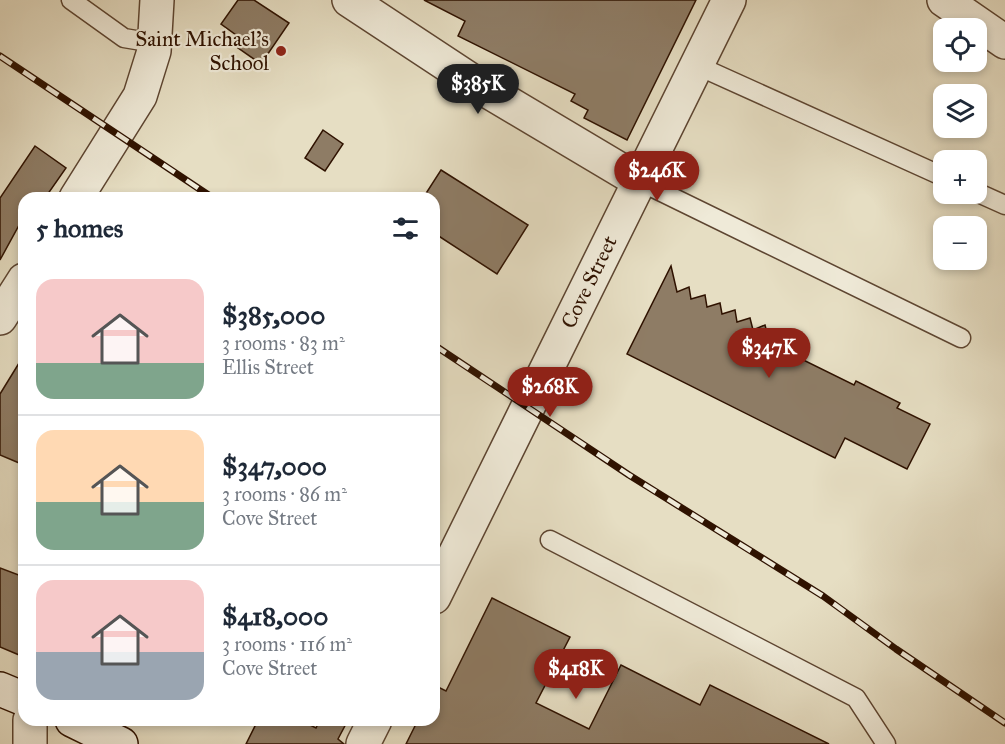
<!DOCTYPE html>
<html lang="en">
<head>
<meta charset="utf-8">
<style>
  :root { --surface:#fff; --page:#f2f2f3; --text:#1f2937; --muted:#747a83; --line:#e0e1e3; --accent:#8f2418 }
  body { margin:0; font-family:"IM FELL Great Primer",serif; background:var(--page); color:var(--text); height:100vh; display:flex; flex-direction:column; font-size:22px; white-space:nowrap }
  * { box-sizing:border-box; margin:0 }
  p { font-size:20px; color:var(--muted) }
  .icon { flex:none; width:33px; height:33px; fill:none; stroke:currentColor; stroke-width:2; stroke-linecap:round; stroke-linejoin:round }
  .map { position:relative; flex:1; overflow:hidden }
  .drawer { position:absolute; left:18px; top:192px; width:422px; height:534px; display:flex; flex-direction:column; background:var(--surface); border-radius:18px; box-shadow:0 3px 9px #0003 }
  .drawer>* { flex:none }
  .tools { position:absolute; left:933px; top:18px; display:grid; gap:12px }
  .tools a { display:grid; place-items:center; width:54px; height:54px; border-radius:12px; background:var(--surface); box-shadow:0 3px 9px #0003; font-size:30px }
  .price { position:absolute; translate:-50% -51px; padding:0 14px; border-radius:21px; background:var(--accent); color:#fff; font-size:20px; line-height:39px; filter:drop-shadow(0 2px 3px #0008) }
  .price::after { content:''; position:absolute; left:50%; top:36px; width:18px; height:14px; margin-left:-9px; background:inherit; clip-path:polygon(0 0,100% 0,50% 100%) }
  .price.active { background:#222; color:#fff }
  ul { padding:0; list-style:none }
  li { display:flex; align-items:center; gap:18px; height:150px; padding:0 18px }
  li+li { border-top:2px solid var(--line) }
  li span { display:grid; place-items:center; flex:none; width:168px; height:120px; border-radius:18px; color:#555 }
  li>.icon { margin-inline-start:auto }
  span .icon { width:72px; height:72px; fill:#fffc; stroke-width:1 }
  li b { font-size:26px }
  h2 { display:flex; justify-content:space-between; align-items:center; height:72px; padding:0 18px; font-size:26px }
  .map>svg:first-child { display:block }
</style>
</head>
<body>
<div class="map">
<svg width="1005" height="744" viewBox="0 0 1005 744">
  <rect width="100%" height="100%" fill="#e6dec3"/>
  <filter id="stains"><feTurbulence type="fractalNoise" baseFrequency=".00333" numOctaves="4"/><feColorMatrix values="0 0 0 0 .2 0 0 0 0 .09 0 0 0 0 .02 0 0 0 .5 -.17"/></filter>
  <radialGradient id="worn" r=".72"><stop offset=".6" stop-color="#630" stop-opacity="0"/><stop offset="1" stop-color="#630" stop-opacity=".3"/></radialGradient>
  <!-- building -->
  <path fill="#8e7c65" stroke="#2f1200" stroke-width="1.5" d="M238,0h16l35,23 -28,41 -30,-21 5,-8 -15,-11z
    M424,0h272l-69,140 -43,-22 4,-8 -17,-9 4,-7 -117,-58 7,-15z
    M323,130l20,14 -18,27 -20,-13z
    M35,146l31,22 -21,30h-21v18l-24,44v-62z
    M441,170l87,55 -31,49 -63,-41v-35h-11z
    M671,266l6,26 12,-5 2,12 14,-4 2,12 13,-4 2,11 13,-4 2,12 13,-4 3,12 12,-5 3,12 13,-4 4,18 69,34 2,-4 44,22 -3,5 33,16 -23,45 -62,-31 -10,20 -208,-104z
    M24,355v110l-24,-10v-61z
    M0,568l24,9v80l-24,-10z
    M492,598l78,39 -34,66 53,26 32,-64 79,40 10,-20 119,59h-423l12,-24h16v-35l12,6z
    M258,720h42l16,8 4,-8h28l-10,19 6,5h-98z"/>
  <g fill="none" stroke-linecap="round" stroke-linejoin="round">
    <defs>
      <path id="lane" d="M71,0l53,38 30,5
        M696,65l248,112
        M639,181l322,157
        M976,192l29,13
        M550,540l306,158 30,46"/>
      <path id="street" d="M349,0l132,87 158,94
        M944,0l61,42
        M76,198l64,-102 14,-45 3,-51
        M0,318l24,-38
        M434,597l295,-597
        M30,720v24
        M363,744l12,-24"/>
      <path id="secondary" d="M0,689l24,10
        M72,720l49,24"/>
    </defs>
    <!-- lane casing -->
    <use href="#lane" stroke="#5d4531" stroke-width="21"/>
    <!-- street casing -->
    <use href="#street" stroke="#5d4531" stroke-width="36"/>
    <!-- secondary casing -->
    <use href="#secondary" stroke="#2f1200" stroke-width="36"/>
    <!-- lane -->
    <use href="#lane" stroke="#efead8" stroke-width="18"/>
    <!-- street -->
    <use href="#street" stroke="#efead8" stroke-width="33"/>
    <!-- secondary -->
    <use href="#secondary" stroke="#efead8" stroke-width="33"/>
    <defs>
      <path id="rail" d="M0,56l213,142
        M434,345l195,130 194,121 73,53 109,74"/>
    </defs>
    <!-- rail casing -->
    <use href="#rail" stroke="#2f1200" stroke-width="7"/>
    <!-- rail -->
    <use href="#rail" stroke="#efead8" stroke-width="4.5" stroke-dasharray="14" stroke-linecap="butt"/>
  </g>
  <!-- markers -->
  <circle fill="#8f2418" stroke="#efead8" stroke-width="2" cx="281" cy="51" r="6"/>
  <g text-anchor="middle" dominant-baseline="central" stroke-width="4.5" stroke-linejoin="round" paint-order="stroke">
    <!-- poi labels -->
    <g font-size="21" fill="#2f1200" stroke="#efead8" text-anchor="end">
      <text x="269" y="39">Saint Michael's<tspan x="269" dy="24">School</tspan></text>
    </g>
    <!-- street labels -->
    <g font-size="21" fill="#2f1200" stroke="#efead8">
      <text transform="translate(589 282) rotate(-64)">Cove Street</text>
    </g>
  </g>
  <rect width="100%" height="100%" filter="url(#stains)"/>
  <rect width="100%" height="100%" fill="url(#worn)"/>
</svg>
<div class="tools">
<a><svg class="icon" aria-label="locate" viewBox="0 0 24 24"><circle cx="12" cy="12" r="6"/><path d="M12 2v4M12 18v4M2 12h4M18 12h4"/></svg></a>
<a><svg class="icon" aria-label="layers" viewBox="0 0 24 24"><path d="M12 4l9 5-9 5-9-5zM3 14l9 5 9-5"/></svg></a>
<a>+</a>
<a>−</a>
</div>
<b class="price active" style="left:478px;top:115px">$385K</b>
<b class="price" style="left:657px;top:202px">$246K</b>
<b class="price" style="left:769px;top:379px">$347K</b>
<b class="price" style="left:550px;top:418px">$268K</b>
<b class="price" style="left:576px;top:700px">$418K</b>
<section class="drawer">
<h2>5 homes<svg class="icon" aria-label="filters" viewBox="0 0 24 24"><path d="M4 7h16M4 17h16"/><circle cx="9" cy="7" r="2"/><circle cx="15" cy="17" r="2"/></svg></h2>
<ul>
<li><span style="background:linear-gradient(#f6c9c9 70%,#7fa58c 0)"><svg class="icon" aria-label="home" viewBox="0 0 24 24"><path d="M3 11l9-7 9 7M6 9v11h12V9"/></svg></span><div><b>$385,000</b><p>3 rooms · 83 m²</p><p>Ellis Street</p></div></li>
<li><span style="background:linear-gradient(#ffd9b3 60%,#7fa58c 0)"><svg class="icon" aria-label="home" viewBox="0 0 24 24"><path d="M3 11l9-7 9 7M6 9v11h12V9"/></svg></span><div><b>$347,000</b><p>3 rooms · 86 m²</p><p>Cove Street</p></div></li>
<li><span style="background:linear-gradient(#f6c9c9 60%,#9aa5b1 0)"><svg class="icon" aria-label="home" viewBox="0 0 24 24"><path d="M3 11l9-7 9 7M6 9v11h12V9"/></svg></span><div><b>$418,000</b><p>3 rooms · 116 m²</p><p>Cove Street</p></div></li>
</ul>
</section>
</div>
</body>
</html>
